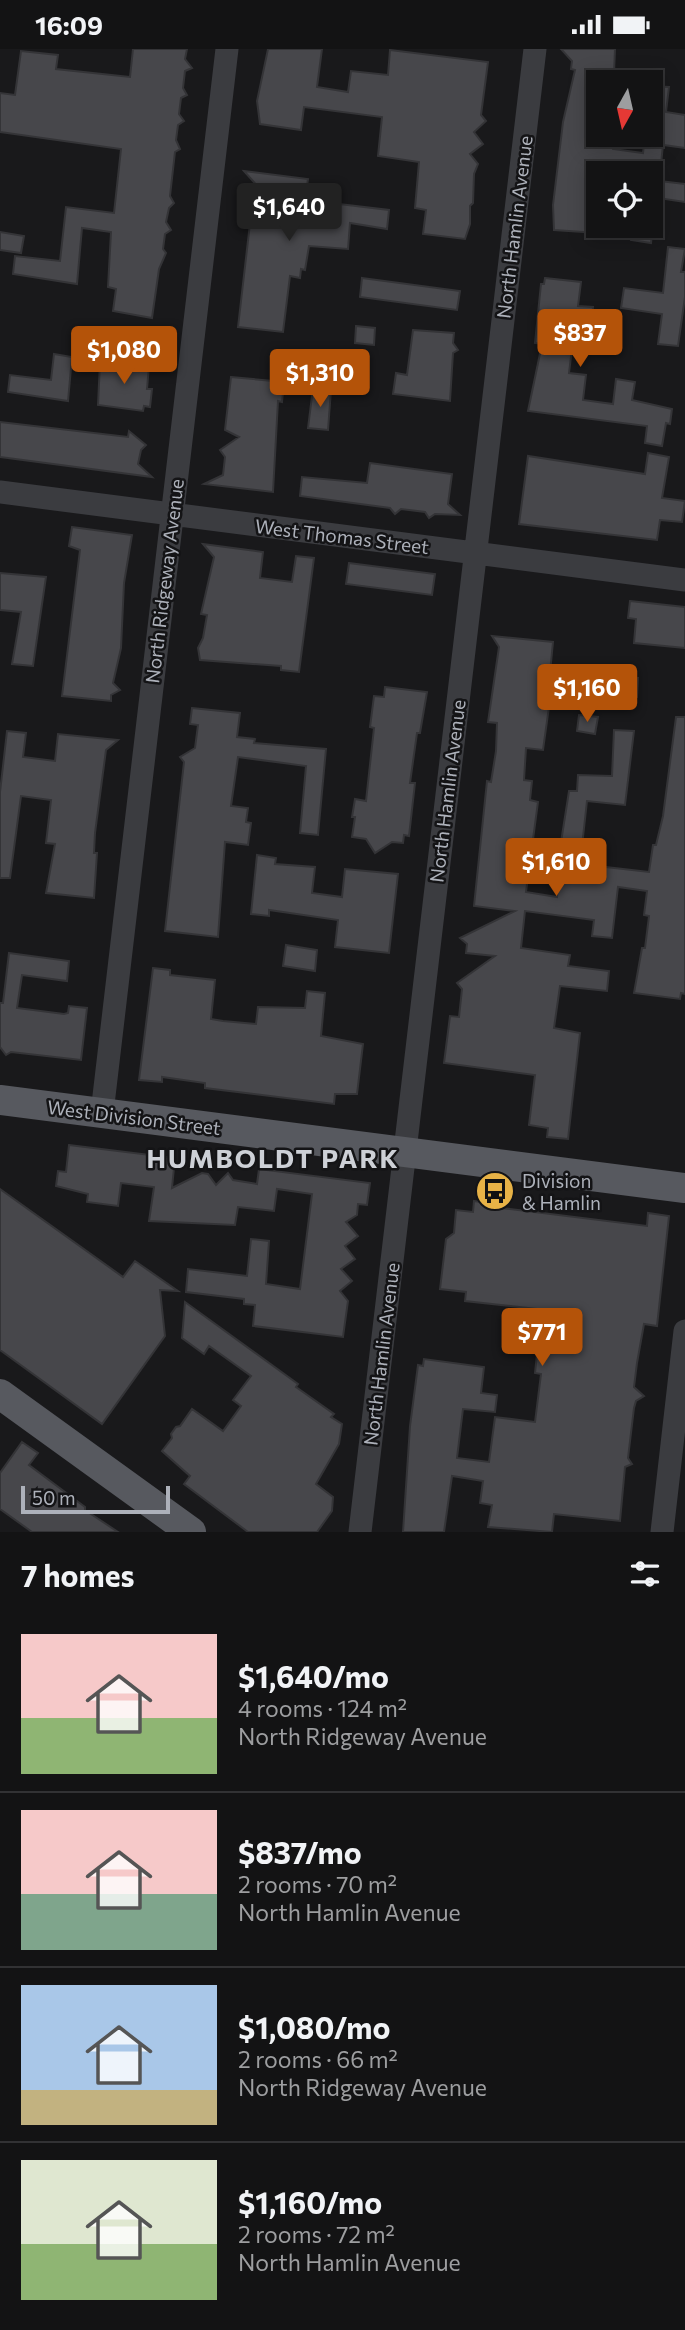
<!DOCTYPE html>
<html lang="en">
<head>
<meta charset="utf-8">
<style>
  :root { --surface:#131314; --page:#1c1c1d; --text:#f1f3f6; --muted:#9d9ea0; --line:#323234; --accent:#b45309 }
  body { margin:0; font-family:Commissioner,sans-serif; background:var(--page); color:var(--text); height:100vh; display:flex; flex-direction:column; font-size:26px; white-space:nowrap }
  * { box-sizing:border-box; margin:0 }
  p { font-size:23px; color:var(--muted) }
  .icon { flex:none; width:38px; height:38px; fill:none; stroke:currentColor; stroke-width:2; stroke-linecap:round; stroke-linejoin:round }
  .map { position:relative; height:1483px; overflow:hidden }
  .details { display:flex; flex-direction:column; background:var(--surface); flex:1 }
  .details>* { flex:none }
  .needle { width:46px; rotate:188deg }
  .fabs { position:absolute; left:586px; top:21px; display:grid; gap:14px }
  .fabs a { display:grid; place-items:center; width:77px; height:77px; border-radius:0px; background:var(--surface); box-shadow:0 4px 18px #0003,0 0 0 2px var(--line); font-size:35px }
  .scale { position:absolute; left:21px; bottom:18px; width:149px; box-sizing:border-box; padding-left:7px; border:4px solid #adb1ba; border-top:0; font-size:19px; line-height:24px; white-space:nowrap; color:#adb1ba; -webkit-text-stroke:5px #141416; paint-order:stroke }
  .price { position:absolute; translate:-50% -60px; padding:0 16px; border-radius:7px; background:var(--accent); color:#fff; font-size:23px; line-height:46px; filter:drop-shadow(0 2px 4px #0008) }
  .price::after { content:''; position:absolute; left:50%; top:42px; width:21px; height:16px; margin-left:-10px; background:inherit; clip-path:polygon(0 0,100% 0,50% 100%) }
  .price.on { background:#222; color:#fff }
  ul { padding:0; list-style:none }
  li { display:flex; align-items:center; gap:21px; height:175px; padding:0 21px }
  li+li { border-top:2px solid var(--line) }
  li span { display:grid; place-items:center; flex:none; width:196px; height:140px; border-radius:0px; color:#555 }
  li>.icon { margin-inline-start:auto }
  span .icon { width:84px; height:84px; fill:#fffc; stroke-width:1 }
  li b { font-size:30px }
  h2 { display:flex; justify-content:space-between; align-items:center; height:84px; padding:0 21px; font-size:30px }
  .status { display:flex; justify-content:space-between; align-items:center; height:49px; padding:0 35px; background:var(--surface); direction:ltr }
  .status svg { height:19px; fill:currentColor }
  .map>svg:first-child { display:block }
</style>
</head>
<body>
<div class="status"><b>16:09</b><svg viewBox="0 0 49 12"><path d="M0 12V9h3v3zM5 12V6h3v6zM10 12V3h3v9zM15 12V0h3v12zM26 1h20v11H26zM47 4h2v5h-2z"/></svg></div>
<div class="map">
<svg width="685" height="1483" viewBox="0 0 685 1483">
  <rect width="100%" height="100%" fill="#19191b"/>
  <!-- building -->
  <path fill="#47474b" stroke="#343437" stroke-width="2" d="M133,0h54l-2,10 7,9 -7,3 -2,17 4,7 -6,3 -2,16 5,7 -6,4 -2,15 4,9 -5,3 -5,44 4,7 -5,5 -3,14 5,8 -6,4 -2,15 3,4 -7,16 -7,49 -39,-7 3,-22 -8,-2 3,-55 -29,-4 -5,56 -64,-10 2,-18 45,5 6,-54 48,6 7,-64 -121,-17v-39l15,2 6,-44 37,4 -2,14 74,8z
    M268,0h54l-5,38 31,5 3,-21 37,4 2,-25 98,12 -7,53 5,6 -12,11 9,12 -13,10 8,10 -4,10 -1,29 -3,3v18l-5,15 -42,-5 3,-24 -11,-2 4,-46 -41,-6 4,-39 -78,-10 -3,23 -41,-6 -3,-23z
    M561,0h54l-1,25 -13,-1 -3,9v53h17l-2,14 30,4 2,-18h6v-49l18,1 -3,25 19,3v33l-22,-3 -3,29 -62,-7v66l-44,-3 -1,-25 10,-83 12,-52 -4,-1 1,-8z
    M244,122l64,8 -3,21 84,10 -2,19 -37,-6 -2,26 -39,-3 -4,24 -4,-1 -1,9 -10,-2 -7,56 -45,-5 14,-121 -5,-5 13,-12z
    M651,131l34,4v18l-34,-5z
    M633,177h20l-2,17 -20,-3z
    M0,183l24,4 -3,17 -21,-3z
    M668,198l17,2 -4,23h4v25l-7,49 -20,-2 4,-30 -41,-6 3,-20 39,5z
    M362,229l98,13 -3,19 -97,-13z
    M545,229l36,4 -3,24 15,1 -2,19 -16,-2 -6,49 17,2 -3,25 30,4 3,-25 19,3 -3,18 40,9 -2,15 -4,-1 -4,23 -17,-3 2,-17 -119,-15 14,-67 -7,-1 6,-59h3z
    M356,277l19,2 -1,17 -19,-2z
    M413,281l41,3 -1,10 5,7 -5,3 -3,48 -57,-7 3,-21 11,2z
    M54,305l18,3 -4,44 -60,-9 2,-17 41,5z
    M100,313l49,4 -2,23h5l-2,18 -6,-1 -1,5 -45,-6z
    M231,328l53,5 -2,20 -4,-1 -5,91 -69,-8 19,-9 2,-18 -5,-7 19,-13 -14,-7z
    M313,339l18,2 -3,40 -20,-2z
    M0,373l128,15 1,-6 17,14 -5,5 -3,14 14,13 -152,-20z
    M648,404l21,4 -7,41 23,3 -3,21 -22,-2 -3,20 -138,-16 9,-68 117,18z
    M370,414l82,11 -4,30 12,11 -25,-1 -6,4 -4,-6 -24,-3 -6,5 -5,-6 -90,-12 2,-19 65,6z
    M72,478l60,8 -8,48 -3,65 -8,35 7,7 -9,5v6l-49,-5 18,-146 -11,-4z
    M203,495l60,8 -3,26 32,4 4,-26 18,2 -15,114 -18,-2v-4l-81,-6 -2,-12 5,-10 4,-23 -6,-1 13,-57z
    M349,514l86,11 -3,21 -86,-11z
    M0,524l46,4 -13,89 -21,-2 9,-52 -21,-2z
    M630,552l55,6v41l-51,-5 2,-24 -8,-1z
    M492,587l61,6 -3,31 3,5 -10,72 -17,-2 -2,32 8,1 -2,19 8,2 -12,90 31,5 4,-55 8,-51h8l1,-16 34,1 2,-46 20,1 -9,74 -38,-4 -7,63 69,8 4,-27h3l7,-29 13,-99h9v277l-4,-1 -1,6 -46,-6 8,-45h3l4,-32 -5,-1 3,-24 -29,-4 -6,51 -20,-2 2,-16 -69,-9 -4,37 49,7 -2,11 41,5 -2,20 -47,-5 -6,42 26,5 -12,106 -21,-2 1,-9 -19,-3 6,-50 -91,-12 6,-47 9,1 3,-28 -5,-6 38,-27 -29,-3 1,-9 -7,-6 55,-27 -41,-5 13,-125 4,1 5,-31 1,-28 -9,-1 11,-75z
    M619,628l19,1 -1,19 -19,-2z
    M385,638l42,5 -7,41h-3l-7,50h5l-6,53 -5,-1 -1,8 -11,-1 -17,11 -9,-14 -14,-2 3,-20h-3l3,-18 11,2 8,-73 -4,-1 4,-31 10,1z
    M192,659l48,5 -3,24 18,2 -1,4 72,6 -8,86 -18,-2 6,-67 -68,-9 -7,49 17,2 -2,14 5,1 -3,22 -23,-3 -7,95 -53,-6 19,-169 -4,-5 15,-9 3,-23 -8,-1z
    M579,666l19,2 -3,17 -18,-3z
    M7,682l19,2 -3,24 32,4 3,-27 60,6 -12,10 -11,83 -1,20h3l-3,45 -48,-5 9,-49 -9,-1 5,-43 -30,-4 -11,82h-10v-86z
    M257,806l19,3 -1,6 40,3 -3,26 30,4 3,-28 53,5 -9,79 -54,-6 3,-27 -69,-10v6l-18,-2z
    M286,896l31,5 -2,21 -32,-5z
    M9,904l60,8 -2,20 -45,-6 -5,33 47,6 4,-1 1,-7 18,2 -6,52 -70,-8 -5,3 -6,-8v-44h3z
    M153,919l17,2v5l45,5 -4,39 12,2 33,3 2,-17 47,1 2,-17 18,2 -4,43 42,8 -6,50h-22l-1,10 -129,-16v-5l-43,-6v5l-23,-2z
    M69,1096l106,13 -3,30 30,-15 6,1 8,11 12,-12 5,7 24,4 2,-15 111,14 -3,22 -9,-1 -1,11 -11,7 12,14 -13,10 10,13 -14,10 11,12 -12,10 8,10 -5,36 -90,-11 2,-21 -11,-1v-5l-58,-7 2,-23 59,7 4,-37 18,2 -3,43 34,5 12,-95 -35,-5 -3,22 -36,-4 -3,18 -86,-4 5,-34 -33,-4 -3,23 -31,-4 1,-8 -32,-8 2,-15 8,1z
    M0,1140l123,88 12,-16 43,30 -18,-1 5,46 -63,88 -102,-74z
    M474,1152l20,3v3l153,19 1,-13 21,3 -12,110 -13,-2 -7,39 -3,24 10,9 -8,5 -2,7 -6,50 4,6 -7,3 -5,54 -66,-7 -2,18 -64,-5 4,-22 -12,-2 3,-22 -31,-5 -8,56h-41l7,-106 8,-61 5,1 1,-7 60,8 -3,26 16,2 -2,17 -32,-3 -6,49 32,4 6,-45 40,5 6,-48 -6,-1 2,-19 4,1 4,-45 -80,-9 1,-9 -26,-3 6,-50 8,-6 2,-23 17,2z
    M185,1253l113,82 -2,3 38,27 -3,3 11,7 -3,20 -23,40 17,13 -1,14 -15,21h-69l-64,-48 6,-8 -28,-25 10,-13 -1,-4 5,-7 4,-1 12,-17 31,22 18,-25 -8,-6 18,-24 -42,-30 -5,8 -22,-16z
    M22,1393l16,11 -9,12 56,42v3l33,22h-86l-32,-23v-36z"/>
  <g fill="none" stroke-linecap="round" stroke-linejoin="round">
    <!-- minor -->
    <path stroke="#3b3c40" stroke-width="23" d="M0,443l685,88
      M102,1064l125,-1064
      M360,1483l175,-1483
      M662,1483l23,-201"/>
    <!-- major -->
    <path stroke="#57595f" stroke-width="30" d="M0,1051l685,88
      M0,1345l191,138"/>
  </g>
  <!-- icons -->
  <defs>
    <symbol id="bus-disc" viewBox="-11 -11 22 22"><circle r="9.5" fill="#e7b246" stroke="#141416"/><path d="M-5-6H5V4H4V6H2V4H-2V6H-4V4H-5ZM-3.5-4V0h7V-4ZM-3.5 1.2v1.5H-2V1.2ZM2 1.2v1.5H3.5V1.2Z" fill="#111"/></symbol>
  </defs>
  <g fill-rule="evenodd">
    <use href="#bus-disc" x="473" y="1120" width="44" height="44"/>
  </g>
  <g text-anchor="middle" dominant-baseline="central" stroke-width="5" stroke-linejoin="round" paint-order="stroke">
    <!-- street labels -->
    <g font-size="19" fill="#adb1ba" stroke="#141416">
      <text transform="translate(514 178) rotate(-83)">North Hamlin Avenue</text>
      <text transform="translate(342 487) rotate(7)">West Thomas Street</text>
      <text transform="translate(164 532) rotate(-83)">North Ridgeway Avenue</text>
      <text transform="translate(447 742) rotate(-83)">North Hamlin Avenue</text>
      <text transform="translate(134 1068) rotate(7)">West Division Street</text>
      <text transform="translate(381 1305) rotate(-83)">North Hamlin Avenue</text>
    </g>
    <!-- poi labels -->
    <g font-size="19" fill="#adb1ba" stroke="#141416" text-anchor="start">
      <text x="522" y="1131">Division<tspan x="522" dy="22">&amp; Hamlin</tspan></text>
    </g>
    <!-- district labels -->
    <g font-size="26" font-weight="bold" letter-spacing="2" fill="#cdd0d6" stroke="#141416">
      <text x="273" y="1108">HUMBOLDT PARK</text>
    </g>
  </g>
</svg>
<div class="fabs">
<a><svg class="needle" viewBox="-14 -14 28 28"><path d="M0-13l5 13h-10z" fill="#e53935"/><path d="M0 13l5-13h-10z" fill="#9d9ea0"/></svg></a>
<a><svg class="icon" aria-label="locate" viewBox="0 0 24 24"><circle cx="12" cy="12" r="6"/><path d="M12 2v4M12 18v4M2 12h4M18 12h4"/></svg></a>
</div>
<div class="scale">50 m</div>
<b class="price on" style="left:289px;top:194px">$1,640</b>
<b class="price" style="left:580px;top:320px">$837</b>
<b class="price" style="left:124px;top:337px">$1,080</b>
<b class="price" style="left:320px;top:360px">$1,310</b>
<b class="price" style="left:587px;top:675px">$1,160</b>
<b class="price" style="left:556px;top:849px">$1,610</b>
<b class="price" style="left:542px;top:1319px">$771</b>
</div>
<section class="details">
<h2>7 homes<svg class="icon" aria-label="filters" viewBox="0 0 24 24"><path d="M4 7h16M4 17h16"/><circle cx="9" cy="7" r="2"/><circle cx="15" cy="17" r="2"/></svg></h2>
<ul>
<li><span style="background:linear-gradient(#f6c9c9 60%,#8fb573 0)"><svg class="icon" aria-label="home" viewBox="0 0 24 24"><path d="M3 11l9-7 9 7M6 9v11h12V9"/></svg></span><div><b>$1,640/mo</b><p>4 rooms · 124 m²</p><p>North Ridgeway Avenue</p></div></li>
<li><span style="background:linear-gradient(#f6c9c9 60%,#7fa58c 0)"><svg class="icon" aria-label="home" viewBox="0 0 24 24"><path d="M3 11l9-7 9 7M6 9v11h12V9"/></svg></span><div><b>$837/mo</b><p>2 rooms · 70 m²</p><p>North Hamlin Avenue</p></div></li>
<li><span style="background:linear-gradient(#a9c7e8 75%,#c2b280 0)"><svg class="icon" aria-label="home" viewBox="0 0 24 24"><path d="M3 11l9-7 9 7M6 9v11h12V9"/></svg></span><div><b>$1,080/mo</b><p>2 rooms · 66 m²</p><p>North Ridgeway Avenue</p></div></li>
<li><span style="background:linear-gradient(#dfe7d0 60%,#8fb573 0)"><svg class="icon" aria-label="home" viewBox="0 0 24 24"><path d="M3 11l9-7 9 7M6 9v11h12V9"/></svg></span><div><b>$1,160/mo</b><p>2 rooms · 72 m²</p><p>North Hamlin Avenue</p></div></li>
</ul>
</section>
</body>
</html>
